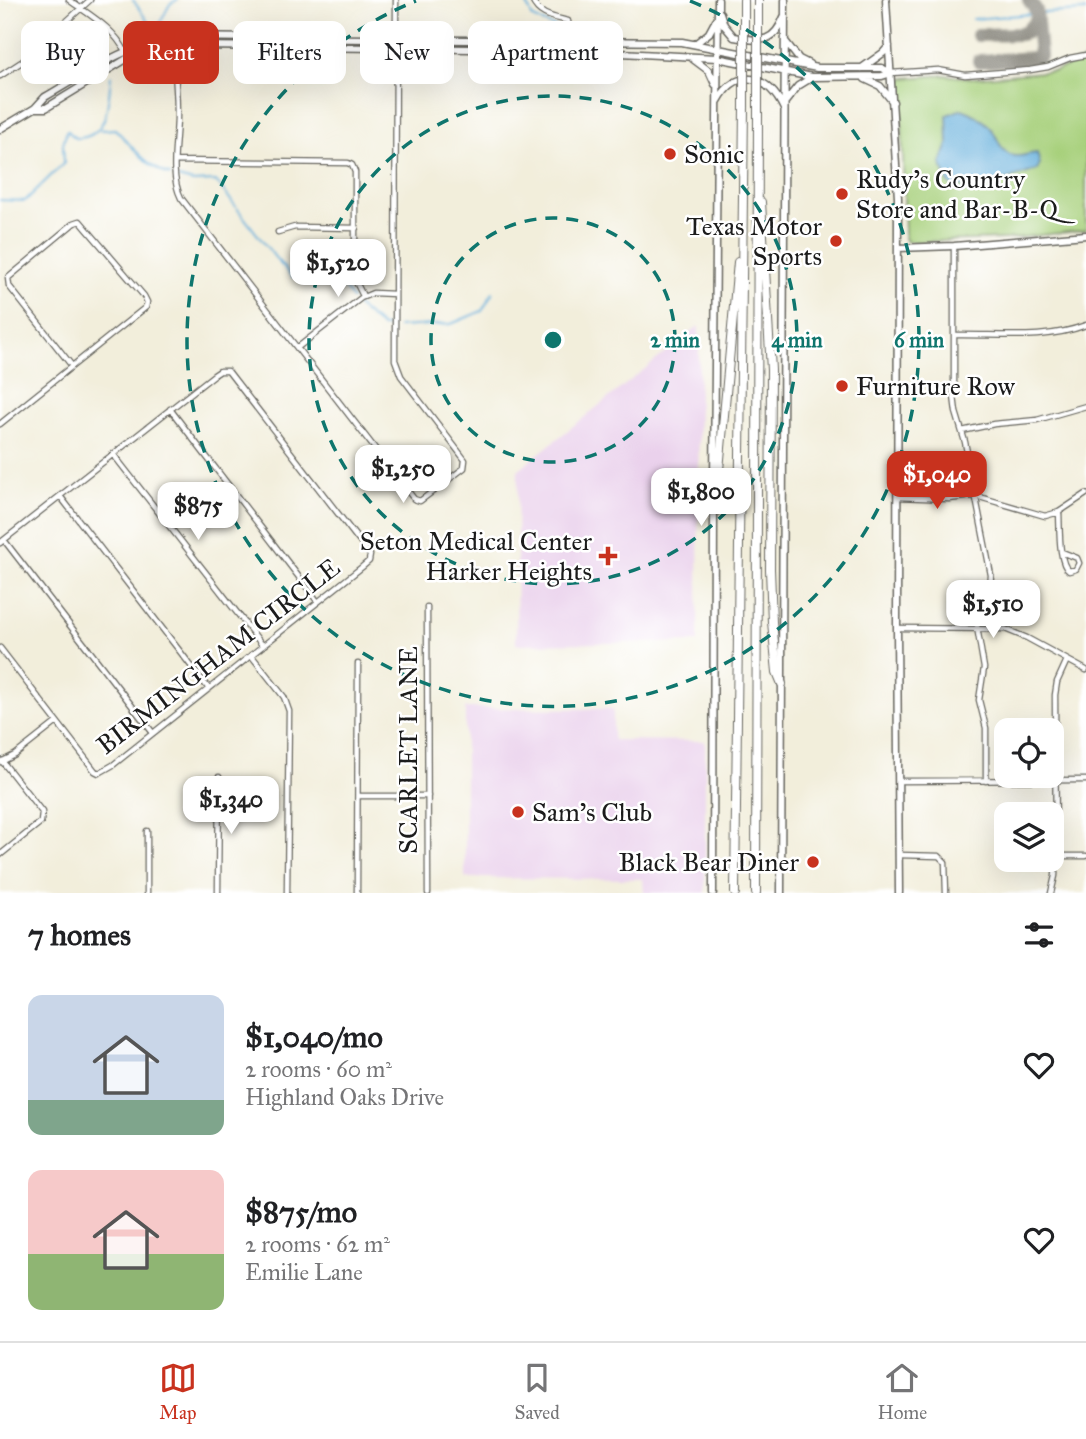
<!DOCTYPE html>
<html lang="en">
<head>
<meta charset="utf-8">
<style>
  :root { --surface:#fff; --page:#f6f6f6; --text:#202124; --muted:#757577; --line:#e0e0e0; --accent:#c8321e }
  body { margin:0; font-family:"IM FELL Great Primer",serif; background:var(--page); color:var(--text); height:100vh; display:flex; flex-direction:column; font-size:26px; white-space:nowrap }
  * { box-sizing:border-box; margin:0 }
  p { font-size:23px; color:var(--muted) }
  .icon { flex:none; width:38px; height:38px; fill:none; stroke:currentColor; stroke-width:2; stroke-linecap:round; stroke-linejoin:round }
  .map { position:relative; height:893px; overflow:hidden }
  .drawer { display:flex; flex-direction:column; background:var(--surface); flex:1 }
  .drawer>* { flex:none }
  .top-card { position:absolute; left:21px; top:21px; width:700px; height:63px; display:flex; gap:14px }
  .tools { position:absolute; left:994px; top:718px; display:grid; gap:14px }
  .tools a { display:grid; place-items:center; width:70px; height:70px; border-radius:14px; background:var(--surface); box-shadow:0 7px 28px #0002; font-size:35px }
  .price { position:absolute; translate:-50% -60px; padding:0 16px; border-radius:14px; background:#fff; color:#222; font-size:23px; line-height:46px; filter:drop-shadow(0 2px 4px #0008) }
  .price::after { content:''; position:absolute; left:50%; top:42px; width:21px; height:16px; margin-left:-10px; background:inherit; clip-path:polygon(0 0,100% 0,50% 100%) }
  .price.current { background:var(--accent); color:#fff }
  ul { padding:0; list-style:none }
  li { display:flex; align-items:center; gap:21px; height:175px; padding:0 28px }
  li span { display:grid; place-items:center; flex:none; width:196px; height:140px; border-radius:14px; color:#555 }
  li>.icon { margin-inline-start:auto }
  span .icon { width:84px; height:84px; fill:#fffc; stroke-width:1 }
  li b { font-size:30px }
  h2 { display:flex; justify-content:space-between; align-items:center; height:84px; padding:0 28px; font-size:30px }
  .pill { padding:0 24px; border-radius:14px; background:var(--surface); box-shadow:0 7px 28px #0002; font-size:24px; line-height:63px }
  .pill.current { background:var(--accent); color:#fff }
  .menu { display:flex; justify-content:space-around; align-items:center; height:98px; border-top:2px solid var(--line); background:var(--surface); font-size:19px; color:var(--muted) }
  .menu a { display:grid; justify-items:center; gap:4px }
  .menu .current { color:var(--accent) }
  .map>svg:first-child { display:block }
</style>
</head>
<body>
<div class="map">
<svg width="1086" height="893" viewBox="0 0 1086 893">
  <rect width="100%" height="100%" fill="#fff"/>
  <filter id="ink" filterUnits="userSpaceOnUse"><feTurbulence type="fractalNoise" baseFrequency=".0143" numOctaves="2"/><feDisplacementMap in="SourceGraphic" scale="14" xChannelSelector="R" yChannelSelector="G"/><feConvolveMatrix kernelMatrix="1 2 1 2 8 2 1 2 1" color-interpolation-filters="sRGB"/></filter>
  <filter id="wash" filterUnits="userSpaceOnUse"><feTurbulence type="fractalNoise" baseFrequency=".00686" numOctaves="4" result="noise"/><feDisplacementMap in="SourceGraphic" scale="28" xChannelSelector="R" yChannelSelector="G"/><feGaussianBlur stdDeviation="1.57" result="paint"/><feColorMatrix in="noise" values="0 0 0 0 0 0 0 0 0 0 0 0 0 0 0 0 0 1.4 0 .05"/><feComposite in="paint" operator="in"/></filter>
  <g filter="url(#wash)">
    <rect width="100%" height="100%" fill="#f2eedb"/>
    <!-- built -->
    <path fill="#ead1ec" d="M699,326l-1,316 -182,2 2,-174z
      M465,708l148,1v31l92,1v152h-61l-1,-14 -178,-1z"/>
    <!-- green -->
    <path fill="#a7d07b" stroke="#62764c" stroke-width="2" d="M1086,59v171l-79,9 -100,3 -2,-4 -4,-156 2,-4 42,-3 25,3 85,-7z"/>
    <!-- water -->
    <path fill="#62adda" stroke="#3f647b" stroke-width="2" d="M962,109c9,3 21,10 28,18 8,8 10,28 25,29 7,1 15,-3 22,-3l3,11 -3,6 -55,18 -30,-2 -4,-4 -7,-19 7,-19 -1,-29z"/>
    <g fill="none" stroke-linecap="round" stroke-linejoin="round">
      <!-- stream -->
      <path stroke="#62adda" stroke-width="2" d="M133,0l16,23 4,12
        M525,0l8,18 27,11
        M1043,13l43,-2
        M973,19l58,-5
        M153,36l17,-32 7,-4
        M101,130l14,-1c16,16 33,39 55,46
        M178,178l15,4 23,-1 61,79 15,17c15,1 17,-5 30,-6 11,0 24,20 30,28
        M0,200l25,1 39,-38 -1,-19 4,-14 8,8c34,1 33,-35 36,-62
        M357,306l25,21h8
        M398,327l53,-3 31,-13 11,-19"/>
      <!-- taxiway -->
      <path stroke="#87857c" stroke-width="14" d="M978,35l43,-1 5,-2 10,-11
        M979,61l58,-3 3,-2 -4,-46 -7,-10"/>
    </g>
  </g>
  <g filter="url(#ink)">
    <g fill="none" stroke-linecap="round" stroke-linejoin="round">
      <defs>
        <path id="street" d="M69,0c22,16 45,28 57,53
          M532,0c7,16 21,17 36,21l2,19
          M172,48c3,22 5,44 5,67 0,27 -8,59 4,83l233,301 6,2 44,-33 1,-8 -64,-84 -6,-16 1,-360
          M891,73l47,-3 27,5 65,-5 18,-3 22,-9 16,-3
          M0,76l23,-15 67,-61
          M175,161l173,2 4,2 3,7v108l8,16
          M278,232l17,-5 61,1
          M954,246v150l2,16 9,30 26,133 -1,14 -10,22 -3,16 7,41 -5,32 7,28v53
          M954,335c44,-1 90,6 132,-10
          M297,348l64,-50 12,-5 22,1
          M170,409l148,193
          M0,424l146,-117 1,-5 -3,-6 -64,-75 -6,2 -66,55 1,8 63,80
          M962,431l32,-7 43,-4 49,-14
          M113,454l150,192
          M898,485l66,4 12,7 69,20 14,-4 27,-18
          M60,496l149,193
          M898,497l51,2 25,-3
          M1059,512c1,15 -1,51 10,59l7,-2 3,-6 -2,-5 -15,-6
          M4,540l149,193
          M0,543l214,-168 6,-4h8l142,184 -1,6 -7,6 -249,198 -14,8 -4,-2 -95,-123
          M427,607l1,286
          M897,628l108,1 22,9 59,32
          M251,655l33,42 5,14 -2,182
          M1,762l14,-7 42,-33
          M899,781l187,-1
          M358,796h70
          M147,831v62
          M0,855l41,-33 1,-10 -40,-51
          M899,855l40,1 6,6 1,31
          M1056,856h30
          M218,893l1,-116
          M357,893l1,-229
          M1051,893l4,-17 1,-20 -1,-161 2,-13 10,-22"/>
        <path id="secondary" d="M886,0l12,198 -1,430 2,265
          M720,13l4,12 10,12c26,4 39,8 50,-20
          M785,41l14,18 10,5
          M695,44l14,-11 7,-13
          M693,59l16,12 6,13
          M862,68l21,-15 6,-7
          M865,79l15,7 13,16
          M718,101c20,-36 51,-25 66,8
          M786,101l12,-15 13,-8
          M35,108h11l82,-50 38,-10 28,-2 369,4 154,8 95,19 70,-1 9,-3
          M0,129l35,-21 10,-11c40,-23 80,-52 127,-60l510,5 135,26h65l9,5
          M898,248l56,-2 132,-11
          M714,485l4,-485
          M713,893l1,-394
          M781,893l4,-893"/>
        <path id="highway" d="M744,11v-11
          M758,11v-11
          M761,202l10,168 -1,199 2,53 5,50 5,12
          M714,501l3,-9 21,-230
          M735,893l9,-787
          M756,893l2,-787"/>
      </defs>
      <!-- street casing -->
      <use href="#street" stroke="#67665f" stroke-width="7"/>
      <!-- secondary casing -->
      <use href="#secondary" stroke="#67665f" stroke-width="9"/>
      <!-- highway casing -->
      <use href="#highway" stroke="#67665f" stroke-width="10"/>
      <!-- street -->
      <use href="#street" stroke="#fff" stroke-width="4.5"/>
      <!-- secondary -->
      <use href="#secondary" stroke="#fff" stroke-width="6"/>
      <!-- highway -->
      <use href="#highway" stroke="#fff" stroke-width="8"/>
      <defs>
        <path id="highway-bridge" d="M758,11v95
          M744,106v-95"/>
      </defs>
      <!-- highway-bridge casing -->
      <use href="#highway-bridge" stroke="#67665f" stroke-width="10" stroke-linecap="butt"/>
      <!-- highway-bridge -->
      <use href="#highway-bridge" stroke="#fff" stroke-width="8"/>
    </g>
  </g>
  <!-- distance rings -->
  <g fill="none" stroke="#0f766e" stroke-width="3.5" stroke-dasharray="12 9">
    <circle cx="553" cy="340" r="122"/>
    <circle cx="553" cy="340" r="244"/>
    <path d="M690 1A366 366 0 1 1 416 1"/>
  </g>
  <!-- markers -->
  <g fill="#c8321e" stroke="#fff" stroke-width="2.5">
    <circle cx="670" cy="154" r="7"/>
    <circle cx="842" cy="194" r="7"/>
    <circle cx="836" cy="241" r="7"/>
    <circle cx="842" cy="386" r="7"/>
    <path d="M604.5 545.5h7v7h7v7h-7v7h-7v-7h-7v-7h7z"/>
    <circle cx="518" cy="812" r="7"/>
    <circle cx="813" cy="862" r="7"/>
  </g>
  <g text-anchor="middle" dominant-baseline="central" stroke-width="5" stroke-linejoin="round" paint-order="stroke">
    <!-- poi labels -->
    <g font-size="26" fill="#1c1c1c" stroke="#fff" text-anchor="start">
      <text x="684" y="154">Sonic</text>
      <text x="856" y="179">Rudy's Country<tspan x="856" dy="30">Store and Bar-B-Q</tspan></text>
      <text x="822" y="226" text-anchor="end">Texas Motor<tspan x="822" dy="30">Sports</tspan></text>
      <text x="856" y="386">Furniture Row</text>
      <text x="592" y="541" text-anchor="end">Seton Medical Center<tspan x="592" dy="30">Harker Heights</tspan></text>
      <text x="532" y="812">Sam's Club</text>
      <text x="799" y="862" text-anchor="end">Black Bear Diner</text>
    </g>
    <!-- street labels -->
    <g font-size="26" fill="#1c1c1c" stroke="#fff">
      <text transform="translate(218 656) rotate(-38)">BIRMINGHAM CIRCLE</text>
      <text transform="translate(408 750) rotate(-90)">SCARLET LANE</text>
    </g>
  </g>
  <circle cx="553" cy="340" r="10" fill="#0f766e" stroke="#fff" stroke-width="3.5"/>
  <g font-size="21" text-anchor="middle" font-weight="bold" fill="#0f766e" stroke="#fff" stroke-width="5" stroke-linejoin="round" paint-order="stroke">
    <text x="675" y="347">2 min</text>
    <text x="797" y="347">4 min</text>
    <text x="919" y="347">6 min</text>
  </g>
</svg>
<div class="tools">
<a><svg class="icon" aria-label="locate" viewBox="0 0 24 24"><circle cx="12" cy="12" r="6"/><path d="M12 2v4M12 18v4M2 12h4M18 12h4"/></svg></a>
<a><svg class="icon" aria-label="layers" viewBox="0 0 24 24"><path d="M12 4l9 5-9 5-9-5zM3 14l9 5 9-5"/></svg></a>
</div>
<b class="price" style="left:338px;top:299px">$1,520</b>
<b class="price" style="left:403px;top:505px">$1,250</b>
<b class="price current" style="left:937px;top:511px">$1,040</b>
<b class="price" style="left:701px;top:528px">$1,800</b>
<b class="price" style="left:198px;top:542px">$875</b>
<b class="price" style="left:993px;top:640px">$1,510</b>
<b class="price" style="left:231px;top:836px">$1,340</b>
<div class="top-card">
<a class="pill">Buy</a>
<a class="pill current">Rent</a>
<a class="pill">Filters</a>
<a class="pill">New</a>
<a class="pill">Apartment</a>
</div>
</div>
<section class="drawer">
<h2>7 homes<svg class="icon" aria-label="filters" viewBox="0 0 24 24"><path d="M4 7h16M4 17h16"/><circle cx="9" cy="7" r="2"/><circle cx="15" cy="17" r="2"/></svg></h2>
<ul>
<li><span style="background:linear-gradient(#c9d6e8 75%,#7fa58c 0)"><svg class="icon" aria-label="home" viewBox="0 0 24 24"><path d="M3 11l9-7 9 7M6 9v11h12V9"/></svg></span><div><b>$1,040/mo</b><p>2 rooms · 60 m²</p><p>Highland Oaks Drive</p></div><svg class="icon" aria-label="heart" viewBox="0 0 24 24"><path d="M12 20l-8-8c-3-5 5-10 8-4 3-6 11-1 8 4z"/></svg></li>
<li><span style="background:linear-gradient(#f6c9c9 60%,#8fb573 0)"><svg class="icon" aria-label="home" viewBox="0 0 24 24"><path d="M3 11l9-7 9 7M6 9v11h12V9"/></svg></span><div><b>$875/mo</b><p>2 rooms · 62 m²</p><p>Emilie Lane</p></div><svg class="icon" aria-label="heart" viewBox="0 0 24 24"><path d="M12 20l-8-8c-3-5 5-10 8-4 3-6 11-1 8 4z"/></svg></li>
</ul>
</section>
<nav class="menu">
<a class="current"><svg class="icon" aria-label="map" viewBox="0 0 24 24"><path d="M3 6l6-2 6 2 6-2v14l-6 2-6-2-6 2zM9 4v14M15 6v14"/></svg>Map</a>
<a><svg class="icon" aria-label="saved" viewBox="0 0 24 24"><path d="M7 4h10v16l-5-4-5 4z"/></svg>Saved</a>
<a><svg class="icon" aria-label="home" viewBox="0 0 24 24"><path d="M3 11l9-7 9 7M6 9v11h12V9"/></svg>Home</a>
</nav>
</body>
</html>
